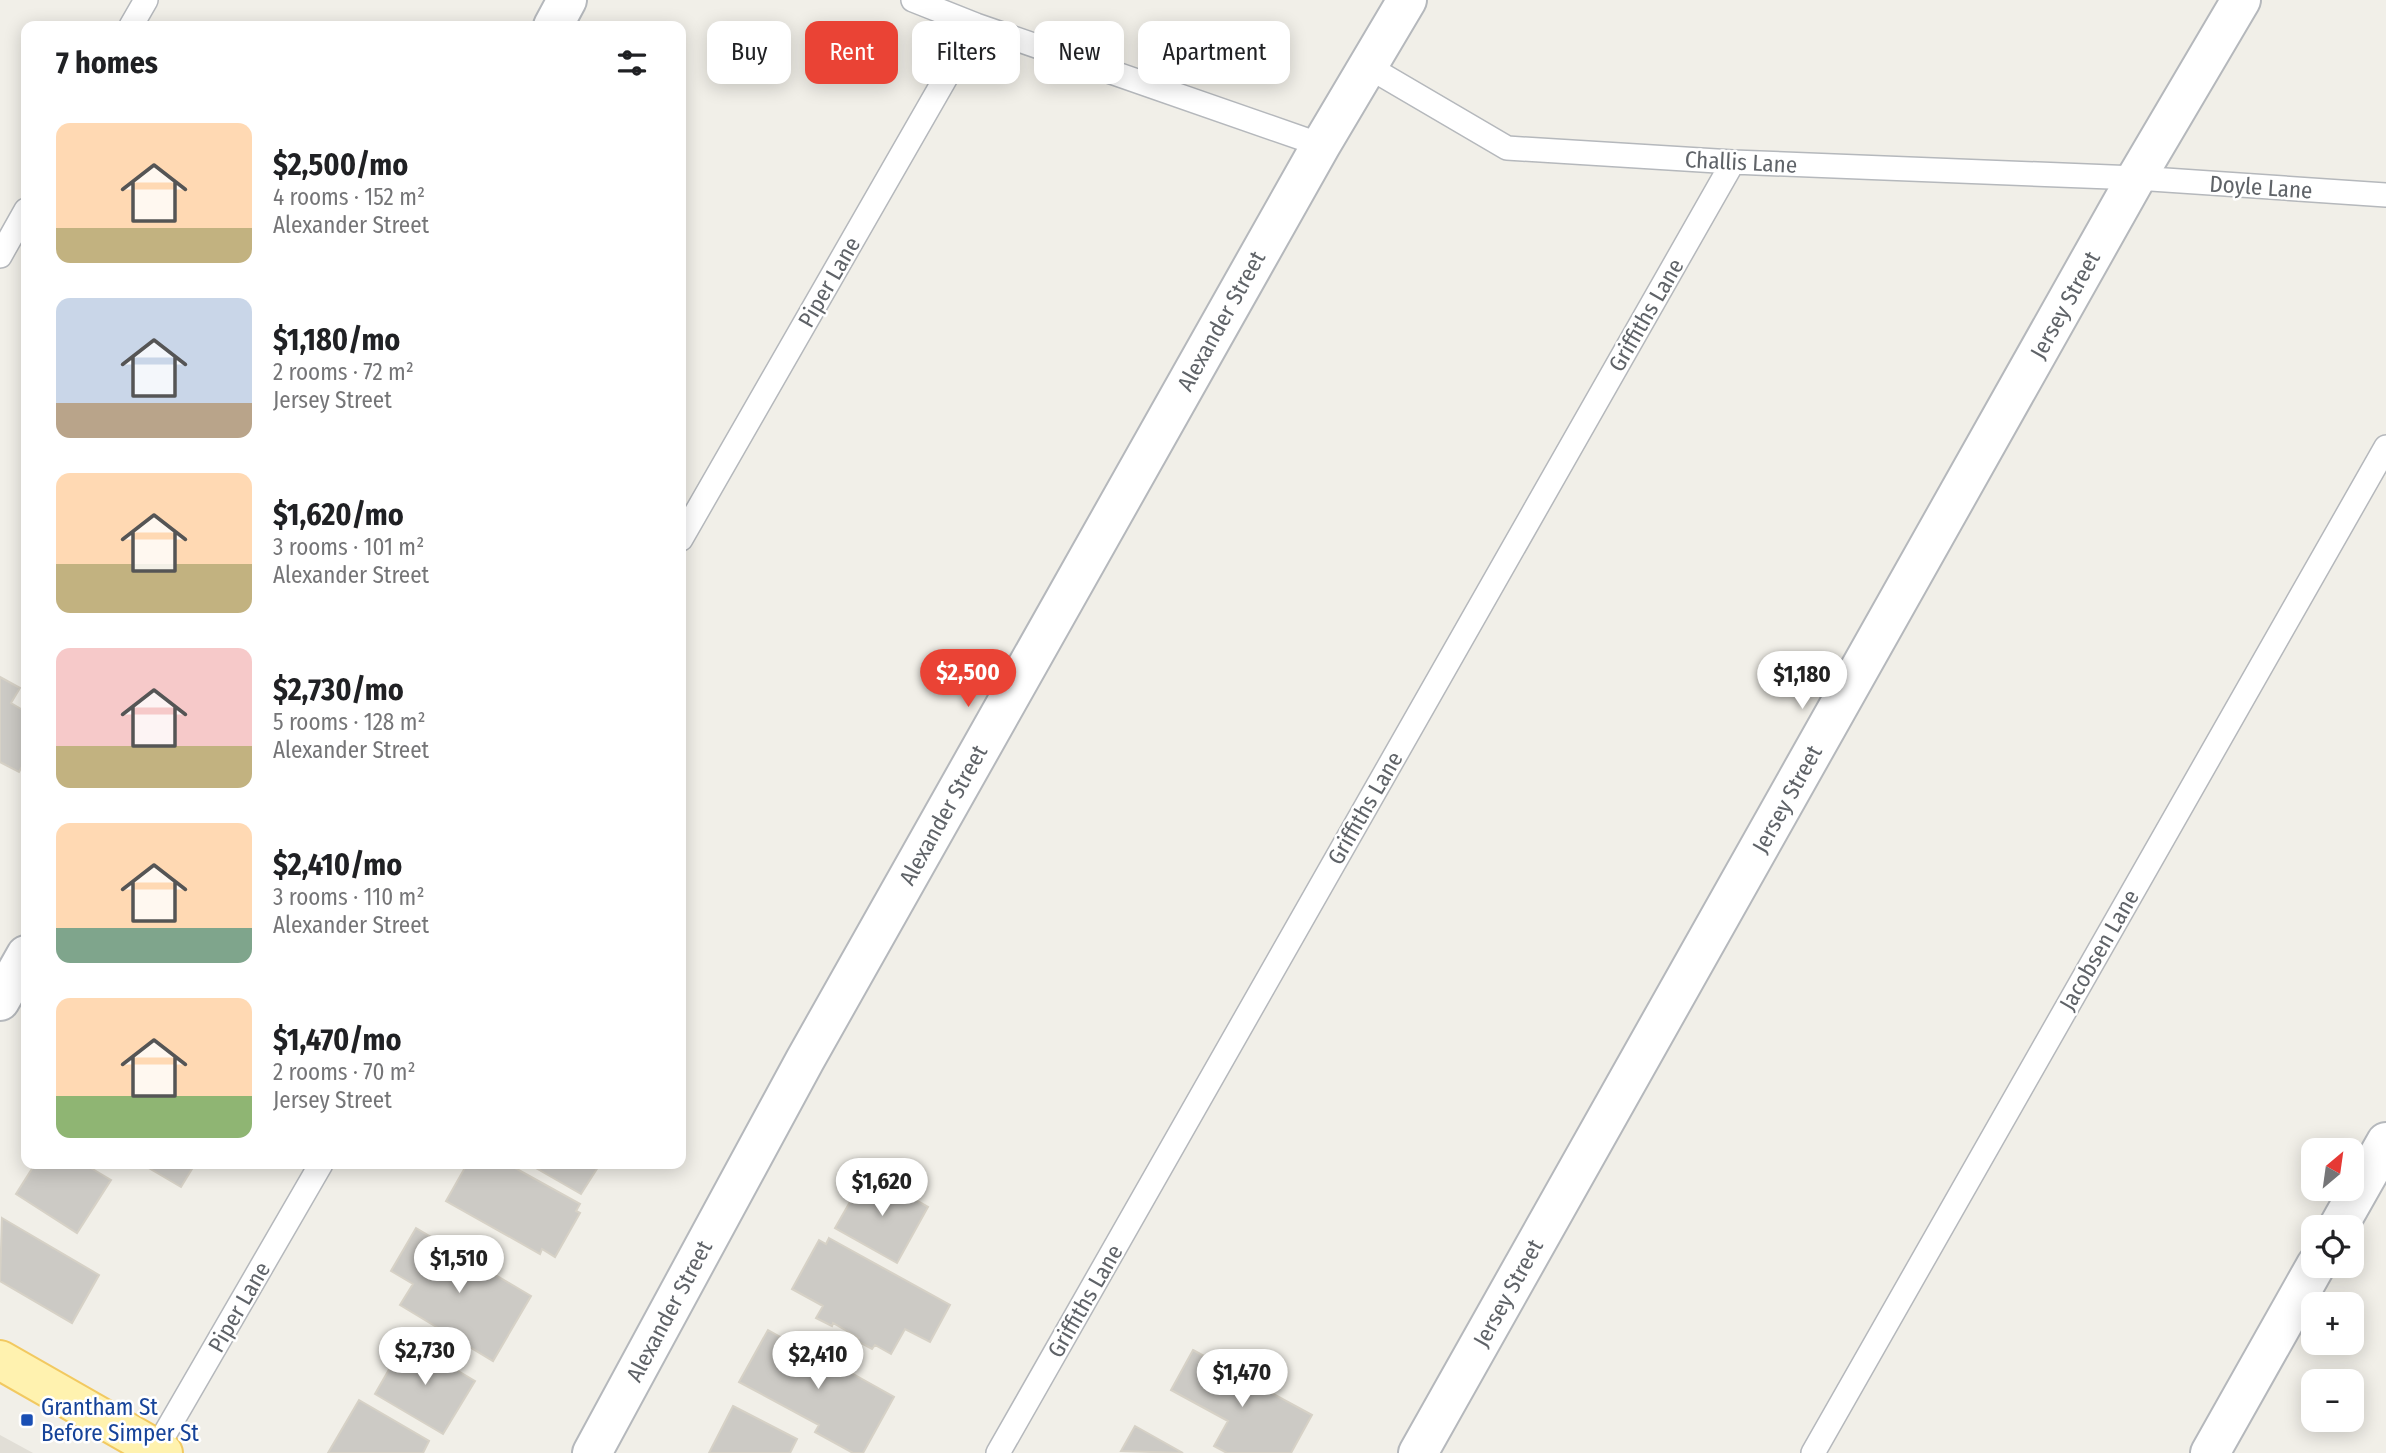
<!DOCTYPE html>
<html lang="en">
<head>
<meta charset="utf-8">
<style>
  :root { --surface:#fff; --page:#f2f2f2; --text:#202124; --muted:#757577; --accent:#ea4335 }
  body { margin:0; font-family:"Fira Sans Condensed",sans-serif; background:var(--page); color:var(--text); height:100vh; display:flex; flex-direction:column; font-size:26px; white-space:nowrap }
  * { box-sizing:border-box; margin:0 }
  p { font-size:23px; color:var(--muted) }
  .icon { flex:none; width:38px; height:38px; fill:none; stroke:currentColor; stroke-width:2; stroke-linecap:round; stroke-linejoin:round }
  .map { position:relative; flex:1; overflow:hidden }
  .side { position:absolute; left:21px; top:21px; width:665px; height:1148px; display:flex; flex-direction:column; background:var(--surface); border-radius:14px; box-shadow:0 4px 18px #0003 }
  .side>* { flex:none }
  .top-card { position:absolute; left:707px; top:21px; width:665px; height:63px; display:flex; gap:14px }
  .needle { width:46px; rotate:29deg }
  .tools { position:absolute; left:2301px; top:1138px; display:grid; gap:14px }
  .tools a { display:grid; place-items:center; width:63px; height:63px; border-radius:14px; background:var(--surface); box-shadow:0 4px 18px #0003; font-size:35px }
  .price { position:absolute; translate:-50% -60px; padding:0 16px; border-radius:24px; background:#fff; color:#222; font-size:23px; line-height:46px; filter:drop-shadow(0 2px 4px #0008) }
  .price::after { content:''; position:absolute; left:50%; top:42px; width:21px; height:16px; margin-left:-10px; background:inherit; clip-path:polygon(0 0,100% 0,50% 100%) }
  .price.on { background:var(--accent); color:#fff }
  ul { padding:0; list-style:none }
  li { display:flex; align-items:center; gap:21px; height:175px; padding:0 35px }
  li span { display:grid; place-items:center; flex:none; width:196px; height:140px; border-radius:14px; color:#555 }
  li>.icon { margin-inline-start:auto }
  span .icon { width:84px; height:84px; fill:#fffc; stroke-width:1 }
  li b { font-size:30px }
  h2 { display:flex; justify-content:space-between; align-items:center; height:84px; padding:0 35px; font-size:30px }
  .chip { padding:0 24px; border-radius:14px; background:var(--surface); box-shadow:0 4px 18px #0003; font-size:24px; line-height:63px }
  .chip.on { background:var(--accent); color:#fff }
  .map>svg:first-child { display:block }
</style>
</head>
<body>
<div class="map">
<svg width="2386" height="1453" viewBox="0 0 2386 1453">
  <rect width="100%" height="100%" fill="#f1efe8"/>
  <!-- education -->
  <path fill="#e1ded6" d="M0,1435l33,18h-33z"/>
  <!-- building -->
  <path fill="#cccac5" stroke="#d6d1c6" stroke-width="2" d="M0,677l20,11 -9,15 15,9v47l-7,13 -19,-10z
    M35,1164h49l27,16 -34,53 -61,-39z
    M142,1164h53l-14,23z
    M467,1164l7,4 3,-4h31l72,40 -4,7 4,2 -25,44 -13,-8 -2,5 -94,-53z
    M529,1164h71l-19,30z
    M867,1172l61,35 -31,56 -62,-35z
    M2,1218l97,57 -27,48 -72,-42z
    M416,1228l115,68 -38,65 -93,-56 13,-21 -22,-13z
    M829,1238l121,67 -20,37 -25,-13 -14,25 -16,-9 -3,4 -15,-8 2,-3 -26,-15 -1,3 -16,-8 7,-12 -31,-17 27,-49 7,4z
    M768,1330l34,19 3,-6 43,24 -2,3 48,27 -31,56h-10l-38,-21 4,-7 -80,-43z
    M406,1340l69,41 -32,53 -68,-40z
    M1193,1350l119,65 -21,38h-64l-13,-7 14,-25 -57,-31z
    M359,1400l70,41 -6,12h-95z
    M733,1406l64,33 -7,14h-81z
    M1135,1426l48,27 -62,-2z"/>
  <g fill="none" stroke-linecap="round" stroke-linejoin="round">
    <defs>
      <path id="service" d="M913,0l63,25 345,120
        M131,26l15,-26
        M1367,66l140,82 226,14 403,16 250,17
        M0,256l26,-46
        M681,539l295,-514
        M156,1449l165,-285
        M998,1453l735,-1291
        M1813,1453l573,-1006"/>
      <path id="minor" d="M553,26l14,-26
        M0,1001l26,-46
        M2338,1227l48,-85
        M592,1453l213,-393 516,-915 86,-145
        M1418,1453l718,-1275 105,-178
        M2210,1453l106,-188"/>
      <path id="primary" d="M0,1360l163,93"/>
    </defs>
    <!-- service casing -->
    <use href="#service" stroke="#b5b8bc" stroke-width="26"/>
    <!-- minor casing -->
    <use href="#minor" stroke="#b5b8bc" stroke-width="42"/>
    <!-- primary casing -->
    <use href="#primary" stroke="#f2c960" stroke-width="42"/>
    <!-- service -->
    <use href="#service" stroke="#fff" stroke-width="23"/>
    <!-- minor -->
    <use href="#minor" stroke="#fff" stroke-width="38"/>
    <!-- primary -->
    <use href="#primary" stroke="#fff2af" stroke-width="38"/>
  </g>
  <!-- markers -->
  <rect fill="#1a4fb4" stroke="#fff" stroke-width="2.5" x="20" y="1413" width="14" height="14" rx="3.5"/>
  <g text-anchor="middle" dominant-baseline="central" stroke-width="5" stroke-linejoin="round" paint-order="stroke">
    <!-- street labels -->
    <g font-size="23" fill="#5f6368" stroke="#fff">
      <text transform="translate(1741 162) rotate(3)">Challis Lane</text>
      <text transform="translate(2261 187) rotate(4)">Doyle Lane</text>
      <text transform="translate(829 282) rotate(-60)">Piper Lane</text>
      <text transform="translate(2065 305) rotate(-61)">Jersey Street</text>
      <text transform="translate(1646 315) rotate(-60)">Griffiths Lane</text>
      <text transform="translate(1221 321) rotate(-61)">Alexander Street</text>
      <text transform="translate(1787 799) rotate(-61)">Jersey Street</text>
      <text transform="translate(1365 808) rotate(-60)">Griffiths Lane</text>
      <text transform="translate(943 815) rotate(-61)">Alexander Street</text>
      <text transform="translate(2099 950) rotate(-60)">Jacobsen Lane</text>
      <text transform="translate(1508 1293) rotate(-61)">Jersey Street</text>
      <text transform="translate(1085 1301) rotate(-60)">Griffiths Lane</text>
      <text transform="translate(239 1307) rotate(-60)">Piper Lane</text>
      <text transform="translate(669 1311) rotate(-62)">Alexander Street</text>
    </g>
    <!-- transit labels -->
    <g font-size="23" fill="#164399" stroke="#fff" text-anchor="start">
      <text x="41" y="1407">Grantham St<tspan x="41" dy="26">Before Simper St</tspan></text>
    </g>
  </g>
</svg>
<div class="tools">
<a><svg class="needle" viewBox="-14 -14 28 28"><path d="M0-13l5 13h-10z" fill="#e53935"/><path d="M0 13l5-13h-10z" fill="#757577"/></svg></a>
<a><svg class="icon" aria-label="locate" viewBox="0 0 24 24"><circle cx="12" cy="12" r="6"/><path d="M12 2v4M12 18v4M2 12h4M18 12h4"/></svg></a>
<a>+</a>
<a>−</a>
</div>
<b class="price on" style="left:968px;top:709px">$2,500</b>
<b class="price" style="left:1802px;top:711px">$1,180</b>
<b class="price" style="left:882px;top:1218px">$1,620</b>
<b class="price" style="left:459px;top:1295px">$1,510</b>
<b class="price" style="left:425px;top:1387px">$2,730</b>
<b class="price" style="left:818px;top:1391px">$2,410</b>
<b class="price" style="left:1242px;top:1409px">$1,470</b>
<div class="top-card">
<a class="chip">Buy</a>
<a class="chip on">Rent</a>
<a class="chip">Filters</a>
<a class="chip">New</a>
<a class="chip">Apartment</a>
</div>
<section class="side">
<h2>7 homes<svg class="icon" aria-label="filters" viewBox="0 0 24 24"><path d="M4 7h16M4 17h16"/><circle cx="9" cy="7" r="2"/><circle cx="15" cy="17" r="2"/></svg></h2>
<ul>
<li><span style="background:linear-gradient(#ffd9b3 75%,#c2b280 0)"><svg class="icon" aria-label="home" viewBox="0 0 24 24"><path d="M3 11l9-7 9 7M6 9v11h12V9"/></svg></span><div><b>$2,500/mo</b><p>4 rooms · 152 m²</p><p>Alexander Street</p></div></li>
<li><span style="background:linear-gradient(#c9d6e8 75%,#b9a48a 0)"><svg class="icon" aria-label="home" viewBox="0 0 24 24"><path d="M3 11l9-7 9 7M6 9v11h12V9"/></svg></span><div><b>$1,180/mo</b><p>2 rooms · 72 m²</p><p>Jersey Street</p></div></li>
<li><span style="background:linear-gradient(#ffd9b3 65%,#c2b280 0)"><svg class="icon" aria-label="home" viewBox="0 0 24 24"><path d="M3 11l9-7 9 7M6 9v11h12V9"/></svg></span><div><b>$1,620/mo</b><p>3 rooms · 101 m²</p><p>Alexander Street</p></div></li>
<li><span style="background:linear-gradient(#f6c9c9 70%,#c2b280 0)"><svg class="icon" aria-label="home" viewBox="0 0 24 24"><path d="M3 11l9-7 9 7M6 9v11h12V9"/></svg></span><div><b>$2,730/mo</b><p>5 rooms · 128 m²</p><p>Alexander Street</p></div></li>
<li><span style="background:linear-gradient(#ffd9b3 75%,#7fa58c 0)"><svg class="icon" aria-label="home" viewBox="0 0 24 24"><path d="M3 11l9-7 9 7M6 9v11h12V9"/></svg></span><div><b>$2,410/mo</b><p>3 rooms · 110 m²</p><p>Alexander Street</p></div></li>
<li><span style="background:linear-gradient(#ffd9b3 70%,#8fb573 0)"><svg class="icon" aria-label="home" viewBox="0 0 24 24"><path d="M3 11l9-7 9 7M6 9v11h12V9"/></svg></span><div><b>$1,470/mo</b><p>2 rooms · 70 m²</p><p>Jersey Street</p></div></li>
</ul>
</section>
</div>
</body>
</html>
